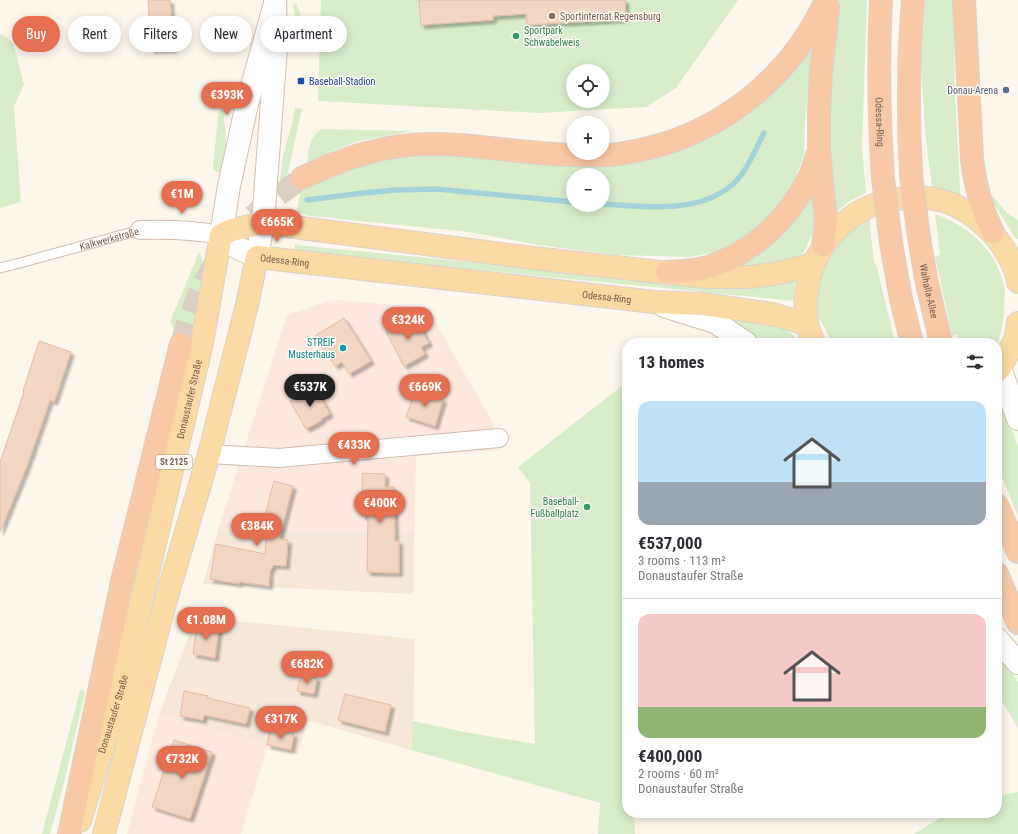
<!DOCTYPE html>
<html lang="en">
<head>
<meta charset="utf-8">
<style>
  :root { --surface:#fff; --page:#f7f7f7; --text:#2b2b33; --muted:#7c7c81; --line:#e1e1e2; --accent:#e76f51 }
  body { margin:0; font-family:"Roboto Condensed",sans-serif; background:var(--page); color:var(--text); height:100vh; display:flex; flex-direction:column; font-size:15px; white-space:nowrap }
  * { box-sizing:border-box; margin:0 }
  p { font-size:13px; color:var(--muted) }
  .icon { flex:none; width:22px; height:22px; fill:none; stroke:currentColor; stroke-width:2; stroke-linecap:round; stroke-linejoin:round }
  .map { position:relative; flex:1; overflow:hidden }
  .panel { position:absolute; left:622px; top:338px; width:380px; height:480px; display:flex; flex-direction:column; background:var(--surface); border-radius:16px; box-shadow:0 2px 10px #0003 }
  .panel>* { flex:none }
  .top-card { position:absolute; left:12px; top:16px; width:380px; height:36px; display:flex; gap:8px }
  .tools { position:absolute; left:566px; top:64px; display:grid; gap:8px }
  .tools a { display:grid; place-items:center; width:44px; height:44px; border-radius:50%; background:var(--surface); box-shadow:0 2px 10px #0003; font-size:20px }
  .price { position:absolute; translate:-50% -34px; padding:0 9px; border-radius:14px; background:var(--accent); color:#fff; font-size:13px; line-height:26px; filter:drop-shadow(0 1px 2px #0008) }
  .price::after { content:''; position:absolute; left:50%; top:24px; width:12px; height:9px; margin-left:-6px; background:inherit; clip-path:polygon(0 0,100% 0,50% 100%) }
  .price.active { background:#222; color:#fff }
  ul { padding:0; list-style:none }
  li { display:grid; align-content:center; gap:8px; height:212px; padding:0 16px }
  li+li { border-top:1px solid var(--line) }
  li span { display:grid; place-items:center; height:124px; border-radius:12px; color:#555 }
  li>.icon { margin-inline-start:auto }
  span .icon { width:72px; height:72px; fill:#fffc; stroke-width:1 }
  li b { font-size:17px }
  h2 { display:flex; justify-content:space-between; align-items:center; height:48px; padding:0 16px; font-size:17px }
  .tag { padding:0 14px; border-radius:18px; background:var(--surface); box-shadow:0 2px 10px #0003; font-size:14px; line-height:36px }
  .tag.active { background:var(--accent); color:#fff }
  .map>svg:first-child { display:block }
</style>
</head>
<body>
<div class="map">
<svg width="1018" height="834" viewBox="0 0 1018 834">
  <defs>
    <filter id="shadow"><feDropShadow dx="3.5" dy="3.5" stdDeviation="1" flood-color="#0004"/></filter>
  </defs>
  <rect width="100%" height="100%" fill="#fdf6ec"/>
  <!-- residential -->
  <path fill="#f5e8da" d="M218,530l196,3 -1,61 -210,-10z
    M196,617l219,22 -2,82 -2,29 -104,-30 -9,34 -30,-9 -109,-30z"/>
  <!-- commercial -->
  <path fill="#fde8e0" d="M333,300l91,7v-4l68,118 8,29 -84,6 -2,77 -196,-3 69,-215z
    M159,715l109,30 -27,89h-114z"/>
  <!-- green -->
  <path fill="#d8ecc9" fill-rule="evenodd" d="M321,0h417l-62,88 -30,19 -107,6 -221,-12zM573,71h30v30h-30z
    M837,0h30l-5,148 4,45 -18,9 -16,14 -6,-81 5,-95z
    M924,0h29l2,92 6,114 -28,-12 -7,-53 -6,-87z
    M293,3l4,2 1,3 7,20 2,13h-8z
    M816,27l-11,94 -1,34 -11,28 -15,26 -17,19 -21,13 -20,10 -30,6 -74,-2 -78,-10 -69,-13 -159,-16 -13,-4 3,-20 20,-10 36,-16 44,-10 44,-3 68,6 192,-22zM573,175h30v30h-30z
    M2,34l11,9 11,41 -10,23 7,95 -21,6v-173z
    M295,108l7,1 -15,67 -5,5 -2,-1 3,-25 10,-35z
    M219,110l6,1 -1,7 3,30 -3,25 -7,-1 -4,-3v-4z
    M322,129l90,2 -53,10 -27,10 -25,14c2,-16 1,-27 15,-36z
    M812,182l3,46 -11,24 -16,11 -70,6z
    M985,189h2l20,24 11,7v19h-2c-10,-17 -21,-32 -31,-50z
    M869,214l5,49h2l19,80h-63l-10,-20 -10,-12 12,-57z
    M935,214c34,12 62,37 69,72 2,6 0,13 0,19 0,13 -2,27 -7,39l-38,-1 -2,-9 -5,2 -17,-80 5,-1z
    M295,245l413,40 87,-5 -1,21 -499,-49z
    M199,252c14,22 -5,74 -11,98l-18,-28z
    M726,316l53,10 12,7 9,10h-43z
    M627,382v431h7l1,21h-37l2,-31 -189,-53 2,-29 56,12 66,11 -5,-261 -12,-16z
    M999,390l19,57v69l-21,-51v-73z
    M997,657l16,17 5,8v46l-15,-25 -6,-7z
    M83,689l2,4 -23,98 -12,43h-8l38,-143z
    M1018,792v42h-104l34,-21h49v-17z"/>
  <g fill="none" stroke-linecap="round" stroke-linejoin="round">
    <!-- stream -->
    <path stroke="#a5d3da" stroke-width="5.5" d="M307,200l56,-7 33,-3 40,-1 137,13
      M603,204c42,3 95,10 129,-19 15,-13 23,-35 32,-52"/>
  </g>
  <!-- building -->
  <path fill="#f3d5c3" stroke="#e6bba3" filter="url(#shadow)" d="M148,0h22l4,49 -23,1z
    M419,0h206l1,19 -99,6 -1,-11 -33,2v4l-72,5z
    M414,316l15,27 -8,4 4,7 -21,12 -18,-34z
    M344,318l27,43 -22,13 -7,-12 -7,4 -19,-31z
    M39,341l32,11 -17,50 -4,-2 -23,66 -27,66v-70l24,-70 -1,-1z
    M316,389l14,25 -9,5 1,1 -16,9 -16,-28 16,-9 1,2z
    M415,390l28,10 -8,26 -29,-9z
    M362,473l23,1v13h9l1,54h4v32l-32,-1 1,-56h-6z
    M274,481l19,5 -14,53 9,1 -2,26 -13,-1 -3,6 -1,15 -29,-4 -1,2 -29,-5 6,-35 49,10 3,-38 -3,-1z
    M197,624l22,3 -4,31 -22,-4z
    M301,675l16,3 -3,16 -17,-3z
    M184,691l24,5 -1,2 43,10 -4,16 -42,-9 -1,5 -23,-4z
    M345,694l46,11 -6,27 -47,-12z
    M270,730l24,4 -3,16 -24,-5z
    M174,740l38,12 -22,67 -38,-12z"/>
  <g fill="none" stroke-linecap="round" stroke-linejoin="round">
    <!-- trunk-tunnel -->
    <path stroke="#dcd0c4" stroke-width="22" stroke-dasharray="22 11" stroke-linecap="butt" d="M253,216l11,-10 38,-28
      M181,344c8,-29 18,-55 34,-81"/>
    <defs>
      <g id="service">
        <path id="s1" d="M0,268l20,-5 120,-33"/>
      </g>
      <path id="minor" d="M140,230c28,-1 54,0 81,5
        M209,454l70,4 220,-20"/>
      <path id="secondary" d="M274,7l-27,97 -18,82 -8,49 15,12 21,10 6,-34 13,-176 -1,-47
        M664,306l51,16 31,21
        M1000,368l18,51
        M997,639l21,24"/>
      <g id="primary">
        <path d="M814,343c-2,-6 -6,-13 -7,-20 -10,-62 35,-121 98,-125 13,-1 29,0 42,4 14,5 27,14 38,24 14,12 31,38 33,56"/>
        <path d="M997,371l3,-3 15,-28 3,-17"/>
        <path id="s2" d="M80,821l41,-133 81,-345 19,-108 11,-5 31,-7 270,35 173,19h44l23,-3 23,-5 18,-6"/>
        <path id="s3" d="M104,834l61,-231 44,-149 38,-149 10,-48 397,45 49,2 69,10 35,10"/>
      </g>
      <g id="trunk">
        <path id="s4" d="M881,0c-3,60 -2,119 2,178"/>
        <path d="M964,0l8,159c3,27 9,49 21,73"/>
        <path d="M911,175c-3,-59 -3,-117 2,-175"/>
        <path d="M302,178c42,-21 86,-35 133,-34 18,0 37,2 55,4 39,4 80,9 120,7 13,-1 26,-4 39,-7 78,-19 144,-75 177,-148"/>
        <path id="s5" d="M919,238l8,45 14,60"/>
        <path d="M891,243l10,56 11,44"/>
        <path d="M823,245l3,-23 -7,-72v-39l2,-39 7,-65"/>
        <path d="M667,272c12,-1 25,-1 37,-4 45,-12 82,-46 103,-87 5,-7 7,-17 10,-26"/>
        <path d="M997,505l21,47"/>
        <path d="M997,574l21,49"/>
        <path d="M69,834l54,-257 58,-233"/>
      </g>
    </defs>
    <!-- service casing -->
    <use href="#service" stroke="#d1beb0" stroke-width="11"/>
    <!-- minor casing -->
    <use href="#minor" stroke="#d1beb0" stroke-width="20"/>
    <!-- secondary casing -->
    <use href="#secondary" stroke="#d6c0b0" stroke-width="24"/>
    <!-- primary casing -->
    <use href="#primary" stroke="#dad1cd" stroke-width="24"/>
    <!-- trunk casing -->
    <use href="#trunk" stroke="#dad1cd" stroke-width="24"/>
    <!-- service -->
    <use href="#service" stroke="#fff" stroke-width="9"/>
    <!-- minor -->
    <use href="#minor" stroke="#fff" stroke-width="18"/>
    <!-- secondary -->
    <use href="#secondary" stroke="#fff" stroke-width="22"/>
    <!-- primary -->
    <use href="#primary" stroke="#fbd9a5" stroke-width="22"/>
    <!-- trunk -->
    <use href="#trunk" stroke="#f9c8a4" stroke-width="22"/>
    <defs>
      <path id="trunk-bridge" d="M911,175l8,63
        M883,178l8,65"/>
    </defs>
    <!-- trunk-bridge casing -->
    <use href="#trunk-bridge" stroke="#dad1cd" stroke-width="24" stroke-linecap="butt"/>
    <!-- trunk-bridge -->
    <use href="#trunk-bridge" stroke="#f9c8a4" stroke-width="22"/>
  </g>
  <!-- markers -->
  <circle fill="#8d6e63" stroke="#fffaf3" stroke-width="1.5" cx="552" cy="16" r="4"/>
  <g fill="#2e9e5b" stroke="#fffaf3" stroke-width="1.5">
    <circle cx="516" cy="36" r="4"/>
    <circle cx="587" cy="507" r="4"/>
  </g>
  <rect fill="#1a4fb4" stroke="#fffaf3" stroke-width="1.5" x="297" y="77" width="8" height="8" rx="2"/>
  <circle fill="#5c6f8a" stroke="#fffaf3" stroke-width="1.5" cx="1006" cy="90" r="4"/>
  <circle fill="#0f9aa8" stroke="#fffaf3" stroke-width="1.5" cx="343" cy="348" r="4"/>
  <g text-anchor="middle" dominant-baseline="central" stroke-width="3" stroke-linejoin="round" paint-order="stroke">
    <!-- shield labels -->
    <rect fill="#fffaf3" stroke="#a28b7f" stroke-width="1" x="156" y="455" width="36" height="14" rx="3"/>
    <g font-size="9" font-weight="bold" fill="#7a5c4d">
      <text x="174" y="462">St 2125</text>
    </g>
    <!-- education labels -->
    <g font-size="10" fill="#785e54" stroke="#fffaf3" text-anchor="start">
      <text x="560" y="16">Sportinternat Regensburg</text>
    </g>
    <!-- leisure labels -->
    <g font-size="10" fill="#27864d" stroke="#fffaf3" text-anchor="start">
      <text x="524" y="30">Sportpark<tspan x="524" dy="12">Schwabelweis</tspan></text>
      <text x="579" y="501" text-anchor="end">Baseball-<tspan x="579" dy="12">Fußballplatz</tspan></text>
    </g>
    <!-- transit labels -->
    <g font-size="10" fill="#164399" stroke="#fffaf3" text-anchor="start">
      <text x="309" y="81">Baseball-Stadion</text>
    </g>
    <!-- service labels -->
    <g font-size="10" fill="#4e5e75" stroke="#fffaf3" text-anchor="end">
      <text x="998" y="90">Donau-Arena</text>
    </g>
    <!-- street labels -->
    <g font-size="10" fill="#7a5c4d" stroke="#fffaf3">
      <text stroke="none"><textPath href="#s4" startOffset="122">Odessa-Ring</textPath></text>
      <text stroke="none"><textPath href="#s1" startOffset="113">Kalkwerkstraße</textPath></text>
      <text stroke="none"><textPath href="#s3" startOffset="625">Odessa-Ring</textPath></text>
      <text stroke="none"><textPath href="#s5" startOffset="54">Walhalla-Allee</textPath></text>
      <text stroke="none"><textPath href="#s3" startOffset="949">Odessa-Ring</textPath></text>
      <text stroke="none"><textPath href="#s2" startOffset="436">Donaustaufer Straße</textPath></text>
      <text stroke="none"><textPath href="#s2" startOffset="112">Donaustaufer Straße</textPath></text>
    </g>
    <!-- culture labels -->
    <g font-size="10" fill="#0d838f" stroke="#fffaf3" text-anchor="end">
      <text x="335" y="342">STREIF<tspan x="335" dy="12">Musterhaus</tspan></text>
    </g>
  </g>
</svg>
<div class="tools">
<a><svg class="icon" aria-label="locate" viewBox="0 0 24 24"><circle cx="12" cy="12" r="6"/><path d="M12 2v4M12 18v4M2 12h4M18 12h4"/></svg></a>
<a>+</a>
<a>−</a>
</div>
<b class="price" style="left:227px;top:116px">€393K</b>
<b class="price" style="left:182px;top:215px">€1M</b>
<b class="price" style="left:277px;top:243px">€665K</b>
<b class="price" style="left:408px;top:341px">€324K</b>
<b class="price active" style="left:310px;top:408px">€537K</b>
<b class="price" style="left:425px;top:408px">€669K</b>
<b class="price" style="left:354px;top:466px">€433K</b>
<b class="price" style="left:380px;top:524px">€400K</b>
<b class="price" style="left:257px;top:547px">€384K</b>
<b class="price" style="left:206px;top:641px">€1.08M</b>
<b class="price" style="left:307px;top:685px">€682K</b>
<b class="price" style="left:281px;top:740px">€317K</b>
<b class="price" style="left:182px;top:780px">€732K</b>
<div class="top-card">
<a class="tag active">Buy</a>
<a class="tag">Rent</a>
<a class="tag">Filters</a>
<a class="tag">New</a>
<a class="tag">Apartment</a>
</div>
<section class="panel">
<h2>13 homes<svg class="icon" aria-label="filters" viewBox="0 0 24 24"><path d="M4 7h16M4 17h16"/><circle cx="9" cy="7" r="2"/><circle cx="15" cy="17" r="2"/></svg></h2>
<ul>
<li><span style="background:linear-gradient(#bfe0f5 65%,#9aa5b1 0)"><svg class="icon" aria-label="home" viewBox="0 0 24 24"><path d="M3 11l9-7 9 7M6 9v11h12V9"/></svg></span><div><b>€537,000</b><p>3 rooms · 113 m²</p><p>Donaustaufer Straße</p></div></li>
<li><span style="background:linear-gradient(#f6c9c9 75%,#8fb573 0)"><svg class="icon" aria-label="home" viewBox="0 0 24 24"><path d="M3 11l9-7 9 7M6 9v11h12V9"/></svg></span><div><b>€400,000</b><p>2 rooms · 60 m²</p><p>Donaustaufer Straße</p></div></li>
</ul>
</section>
</div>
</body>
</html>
